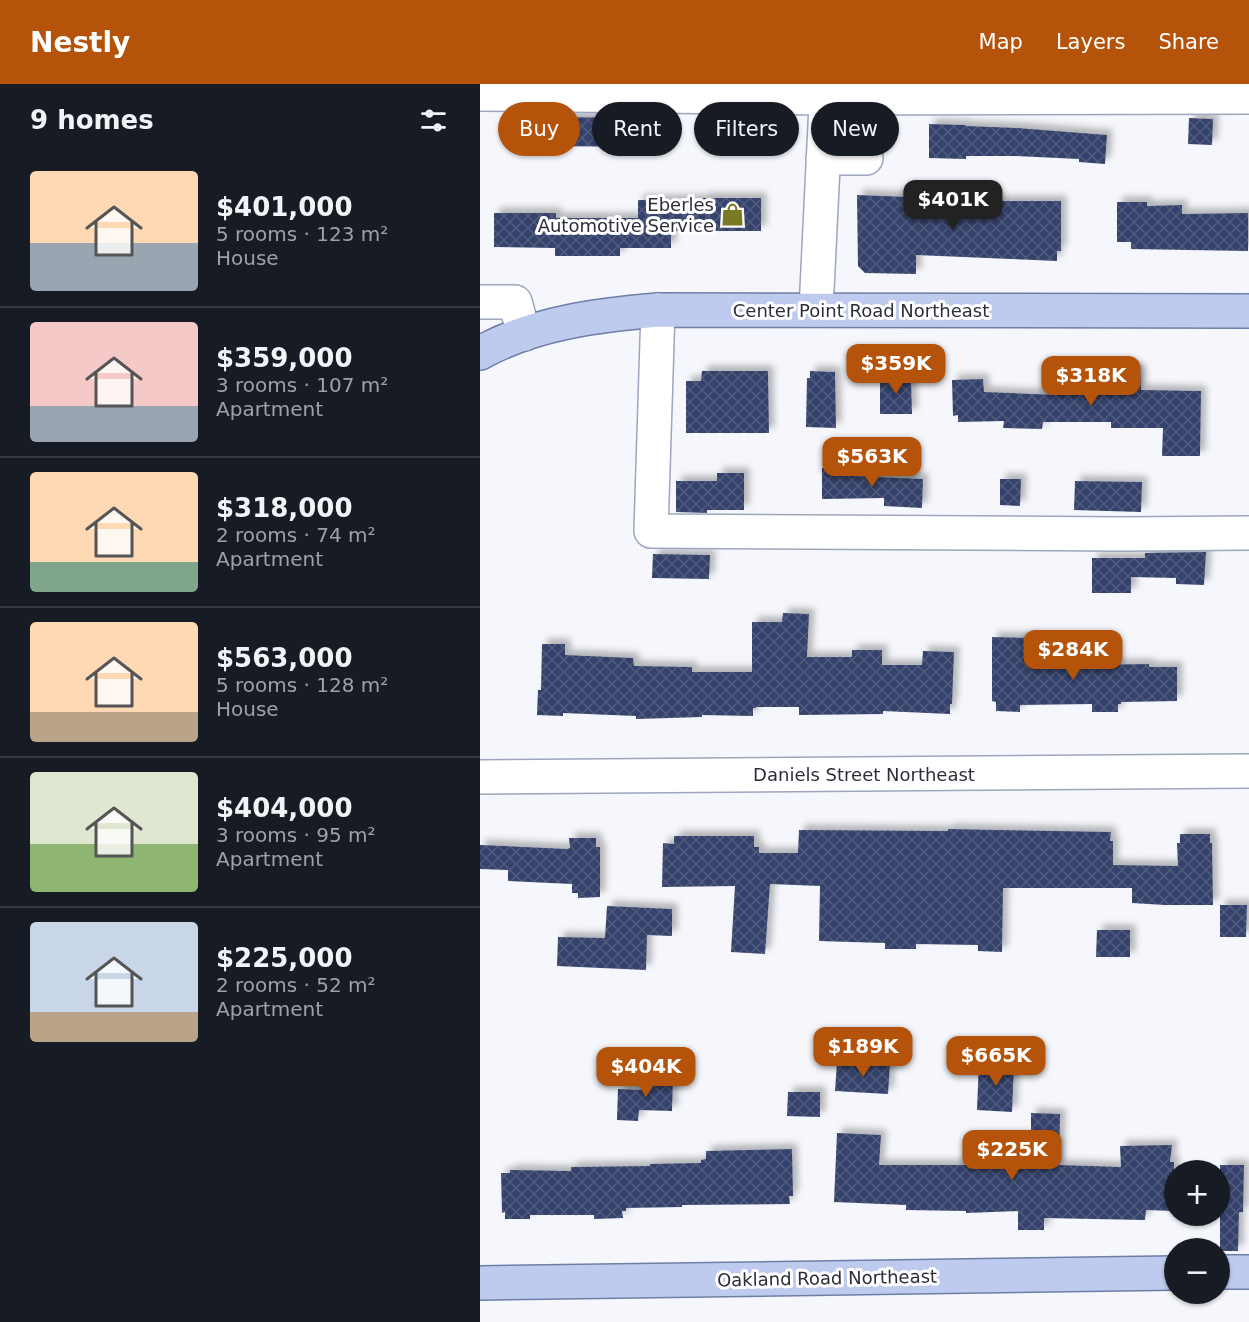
<!DOCTYPE html>
<html lang="en">
<head>
<meta charset="utf-8">
<style>
  :root { --surface:#171b24; --page:#242831; --text:#f1f3f6; --muted:#9ea1a6; --line:#363941; --accent:#b45309 }
  body { margin:0; font-family:"DejaVu Sans",sans-serif; background:var(--page); color:var(--text); height:100vh; display:flex; flex-direction:column; font-size:22px; white-space:nowrap }
  * { box-sizing:border-box; margin:0 }
  p { font-size:20px; color:var(--muted) }
  .icon { flex:none; width:33px; height:33px; fill:none; stroke:currentColor; stroke-width:2; stroke-linecap:round; stroke-linejoin:round }
  .map { position:relative; flex:1; overflow:hidden }
  .panel { display:flex; flex-direction:column; background:var(--surface); width:480px }
  .panel>* { flex:none }
  .guide { position:absolute; left:18px; top:18px; width:570px; height:54px; display:flex; gap:12px }
  .controls { position:absolute; left:684px; top:1076px; display:grid; gap:12px }
  .controls a { display:grid; place-items:center; width:66px; height:66px; border-radius:50%; background:var(--surface); box-shadow:0 2px 4px #0004; font-size:30px }
  .price { position:absolute; translate:-50% -51px; padding:0 14px; border-radius:12px; background:var(--accent); color:#fff; font-size:20px; line-height:39px; filter:drop-shadow(0 2px 3px #0008) }
  .price::after { content:''; position:absolute; left:50%; top:36px; width:18px; height:14px; margin-left:-9px; background:inherit; clip-path:polygon(0 0,100% 0,50% 100%) }
  .price.active { background:#222; color:#fff }
  ul { padding:0; list-style:none }
  li { display:flex; align-items:center; gap:18px; height:150px; padding:0 30px }
  li+li { border-top:2px solid var(--line) }
  li span { display:grid; place-items:center; flex:none; width:168px; height:120px; border-radius:6px; color:#555 }
  li>.icon { margin-inline-start:auto }
  span .icon { width:72px; height:72px; fill:#fffc; stroke-width:1 }
  li b { font-size:26px }
  h2 { display:flex; justify-content:space-between; align-items:center; height:72px; padding:0 30px; font-size:26px }
  .pill { padding:0 21px; border-radius:27px; background:var(--surface); box-shadow:0 2px 4px #0004; font-size:21px; line-height:54px }
  .pill.active { background:var(--accent); color:#fff }
  header { display:flex; align-items:center; gap:36px; box-sizing:border-box; height:84px; padding:0 30px; background:var(--accent); color:#fff }
  header strong { font-size:28px }
  nav { display:flex; gap:33px; margin-inline-start:auto; font-size:21px }
  main { display:flex; flex:1; min-height:0 }
  .map>svg:first-child { display:block }
</style>
</head>
<body>
<header>
<strong>Nestly</strong>
<nav><a>Map</a><a>Layers</a><a>Share</a></nav>
</header>
<main>
<section class="panel">
<h2>9 homes<svg class="icon" aria-label="filters" viewBox="0 0 24 24"><path d="M4 7h16M4 17h16"/><circle cx="9" cy="7" r="2"/><circle cx="15" cy="17" r="2"/></svg></h2>
<ul>
<li><span style="background:linear-gradient(#ffd9b3 60%,#9aa5b1 0)"><svg class="icon" aria-label="home" viewBox="0 0 24 24"><path d="M3 11l9-7 9 7M6 9v11h12V9"/></svg></span><div><b>$401,000</b><p>5 rooms · 123 m²</p><p>House</p></div></li>
<li><span style="background:linear-gradient(#f6c9c9 70%,#9aa5b1 0)"><svg class="icon" aria-label="home" viewBox="0 0 24 24"><path d="M3 11l9-7 9 7M6 9v11h12V9"/></svg></span><div><b>$359,000</b><p>3 rooms · 107 m²</p><p>Apartment</p></div></li>
<li><span style="background:linear-gradient(#ffd9b3 75%,#7fa58c 0)"><svg class="icon" aria-label="home" viewBox="0 0 24 24"><path d="M3 11l9-7 9 7M6 9v11h12V9"/></svg></span><div><b>$318,000</b><p>2 rooms · 74 m²</p><p>Apartment</p></div></li>
<li><span style="background:linear-gradient(#ffd9b3 75%,#b9a48a 0)"><svg class="icon" aria-label="home" viewBox="0 0 24 24"><path d="M3 11l9-7 9 7M6 9v11h12V9"/></svg></span><div><b>$563,000</b><p>5 rooms · 128 m²</p><p>House</p></div></li>
<li><span style="background:linear-gradient(#dfe7d0 60%,#8fb573 0)"><svg class="icon" aria-label="home" viewBox="0 0 24 24"><path d="M3 11l9-7 9 7M6 9v11h12V9"/></svg></span><div><b>$404,000</b><p>3 rooms · 95 m²</p><p>Apartment</p></div></li>
<li><span style="background:linear-gradient(#c9d6e8 75%,#b9a48a 0)"><svg class="icon" aria-label="home" viewBox="0 0 24 24"><path d="M3 11l9-7 9 7M6 9v11h12V9"/></svg></span><div><b>$225,000</b><p>2 rooms · 52 m²</p><p>Apartment</p></div></li>
</ul>
</section>
<div class="map">
<svg width="769" height="1238" viewBox="0 0 769 1238">
  <defs>
    <pattern id="building-cross-hatch" width="8" height="8" patternUnits="userSpaceOnUse" patternTransform="scale(1.5)"><rect width="8" height="8" fill="#35436c"/><path d="M0 0l8 8M0 8l8-8" fill="none" stroke="#515c7e"/></pattern>
    <filter id="shadow"><feDropShadow dx="5.5" dy="-5.5" stdDeviation="3" flood-color="#0004"/></filter>
  </defs>
  <rect width="100%" height="100%" fill="#f5f7fc"/>
  <!-- building -->
  <path fill="url(#building-cross-hatch)" filter="url(#shadow)" d="M62,33l120,1v29l-121,-1z
    M709,34l24,1 -1,26 -24,-1z
    M449,40l37,1v1l51,2 90,7 -2,29 -26,-2v-3l-63,-3h-50v3l-37,-1z
    M377,111l103,4v2h101v50h-4v10l-141,-6v19l-51,-1 -7,-7z
    M223,114h58v33h-90v17h-51v8h-65v-8l-61,-1v-34h62v5h82v-18h65z
    M637,118h30v4l35,-1v9l66,-1v38l-117,-2v-7h-14z
    M633,285h27l1,21 60,1 -1,65h-38l1,-28h-52v-6h-68l-1,7 -39,-1 1,-7 -46,1v-7l-5,1 -1,-36 31,-1 1,13 76,3v-16h9v-8l44,1z
    M222,287h66l1,62h-83v-52h15z
    M330,287l25,1 1,56 -30,-1 1,-49h3z
    M406,290l22,1v7h3l1,32h-32v-32h6z
    M342,384h29v8l72,3 -1,29 -38,-2v-8l-62,1z
    M237,389h27v37h-37v3l-31,-1v-31h41z
    M520,395h21l-1,27 -20,-1z
    M595,397l67,1 -1,30 -67,-2z
    M726,468l-2,33 -28,-1v-6l-45,-1v16h-39v-35h53v-5z
    M173,470l57,1 -1,24 -57,-1z
    M303,529l26,1 -2,43h45v-7h30v15h40l1,-14 31,1 -2,52h-2v10l-67,-3v3l-84,1v-8h-43v1h-3v8l-51,-1v2l-66,2v-3l-73,-3v3l-26,-1 1,-25h3l1,-46h23v11l68,3 1,8 58,1v5h60v-50h30z
    M512,553l40,1 -1,28 118,-2v3h28v34l-56,1v2h-3v8h-26v-8l-72,1v7l-24,-1v-9l-4,-1z
    M468,745l163,3 -1,9h3v24l65,1 -1,-23h3v-9h30v9h2l1,62h-48l-33,-2v-15h-129l-1,64 -24,-1v-6l-62,-1v5h-31v-6l-66,-2 1,-55 -50,-2 -5,70 -34,-2 4,-66 -73,1 1,-44 11,1v-8h80v11h5v6h39l1,-23 149,1z
    M89,754h27v9h4v50l-22,1v-5h-6v-9l-64,-3v-11l-28,-1v-24l87,4 3,-1z
    M740,821h27l-1,32h-26z
    M127,822l65,3v27l-25,-1 -1,35 -89,-4 1,-29 47,1z
    M617,846h33v27h-34z
    M357,978l53,2 -2,30 -53,-3z
    M499,978l35,2 -2,48 -35,-2z
    M163,991l30,1 -1,35 -33,-1 -1,11 -21,-1 1,-31 24,1z
    M308,1008h32v25l-33,-1z
    M551,1029l29,1 -1,51 62,2 -1,-21 52,-1 -2,17h4v49l-28,-1 -1,10 -101,-2v12h-26v-19l-52,2v-2l-60,-1v-5l-72,-3 3,-69 44,2 -2,30h92v-7l60,-3z
    M312,1065l1,47h-4l1,8 -108,1v2l-56,1v3h-4l1,7 -29,1v-4h-64v4h-25v-7l-3,1 -1,-40h9v-3l61,1v-4l79,-1v-2l51,-1v-3l5,-1v-8z
    M740,1081h24l-1,47h-4l-1,39h-18z"/>
  <g fill="none" stroke-linecap="round" stroke-linejoin="round">
    <defs>
      <path id="minor" d="M0,10l346,4 423,-1
        M343,74h43
        M0,218h35l9,32
        M178,226l-7,221 472,3 126,-1
        M336,226l11,-226
        M0,693l769,-6"/>
      <path id="major" d="M0,269c54,-30 118,-38 178,-43l591,1
        M740,1188h29
        M0,1199l694,-10"/>
    </defs>
    <!-- minor casing -->
    <use href="#minor" stroke="#9da6be" stroke-width="36"/>
    <!-- major casing -->
    <use href="#major" stroke="#6e7ea8" stroke-width="36"/>
    <!-- minor -->
    <use href="#minor" stroke="#fff" stroke-width="33"/>
    <!-- major -->
    <use href="#major" stroke="#becbef" stroke-width="33"/>
  </g>
  <!-- icons -->
  <defs>
    <symbol id="shop-bare" viewBox="-9 -9 18 18"><path d="M-5-2.5h2.3a2.7 3.5 0 0 1 5.4 0H5L5.5 6h-11ZM-1.5-2.5h3a1.5 2.3 0 0 0-3 0Z" fill="#797b24" stroke="#fff" stroke-width="2.5" paint-order="stroke"/></symbol>
  </defs>
  <g fill-rule="evenodd">
    <use href="#shop-bare" x="236" y="114" width="33" height="33"/>
  </g>
  <g text-anchor="middle" dominant-baseline="central" stroke-width="6" stroke-linejoin="round" paint-order="stroke">
    <!-- poi labels -->
    <g font-size="18" fill="#2c2f39" stroke="#fff" text-anchor="end">
      <text x="234" y="120">Eberles<tspan x="234" dy="21">Automotive Service</tspan></text>
    </g>
    <!-- street labels -->
    <g font-size="18" fill="#2c2f39" stroke="#fff">
      <text x="381" y="226">Center Point Road Northeast</text>
      <text x="384" y="690">Daniels Street Northeast</text>
      <text transform="translate(347 1194) rotate(-1)">Oakland Road Northeast</text>
    </g>
  </g>
</svg>
<div class="controls">
<a>+</a>
<a>−</a>
</div>
<b class="price active" style="left:473px;top:147px">$401K</b>
<b class="price" style="left:416px;top:311px">$359K</b>
<b class="price" style="left:611px;top:323px">$318K</b>
<b class="price" style="left:392px;top:404px">$563K</b>
<b class="price" style="left:593px;top:597px">$284K</b>
<b class="price" style="left:383px;top:994px">$189K</b>
<b class="price" style="left:516px;top:1003px">$665K</b>
<b class="price" style="left:166px;top:1014px">$404K</b>
<b class="price" style="left:532px;top:1097px">$225K</b>
<div class="guide">
<a class="pill active">Buy</a>
<a class="pill">Rent</a>
<a class="pill">Filters</a>
<a class="pill">New</a>
</div>
</div>
</main>
</body>
</html>
